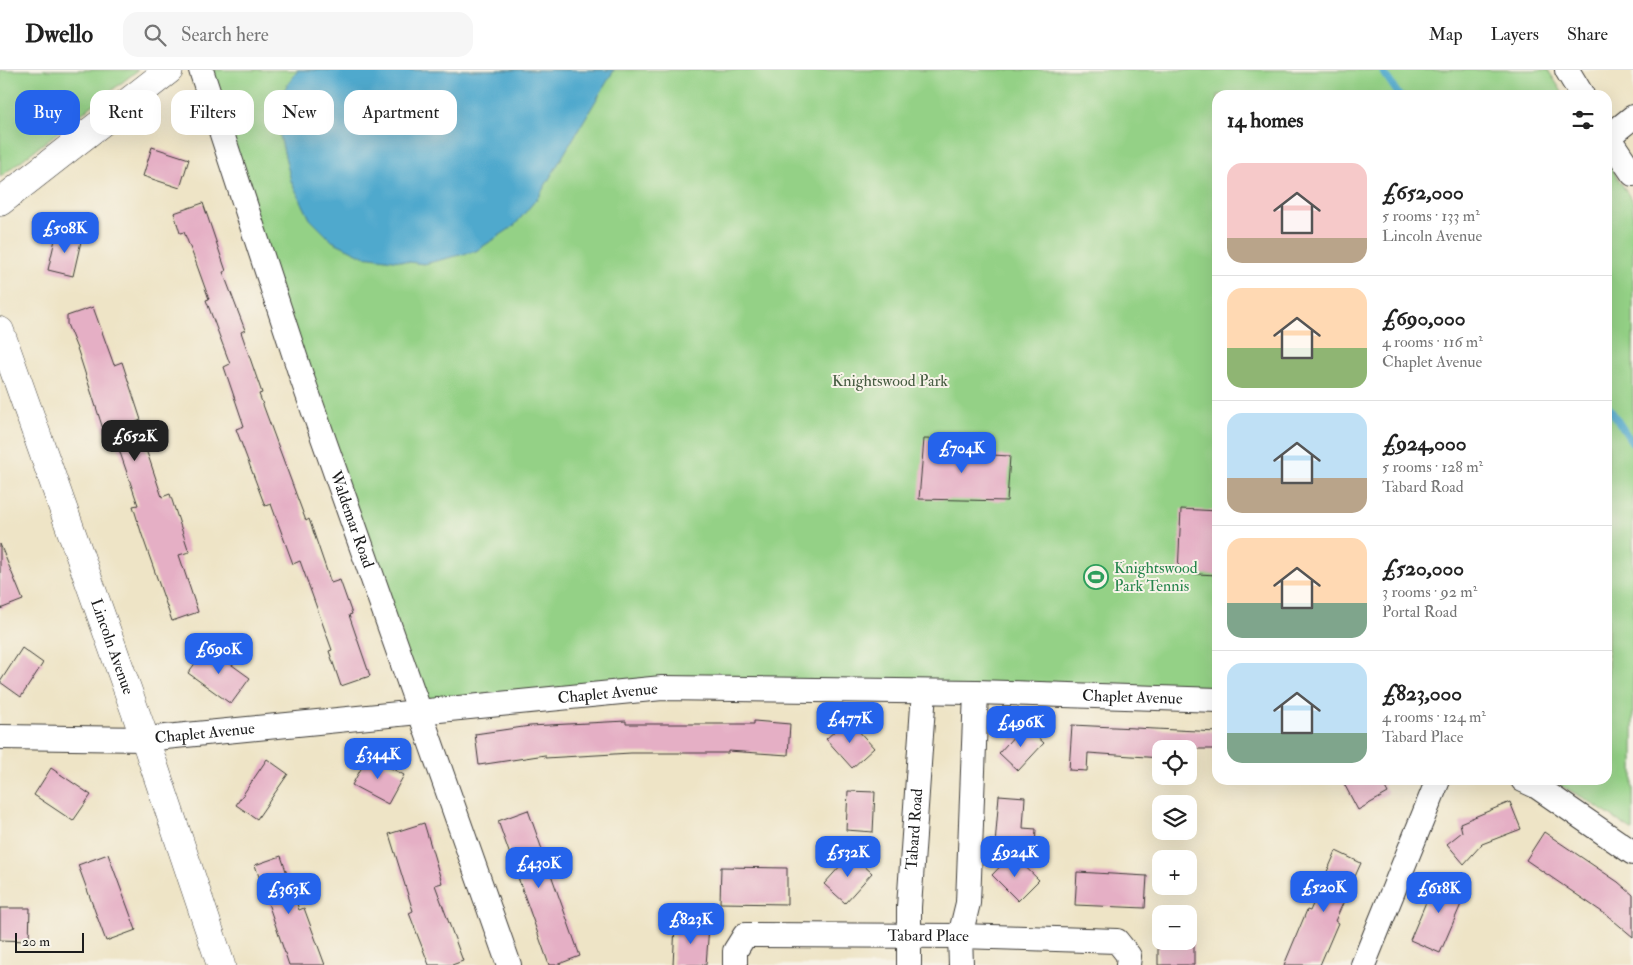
<!DOCTYPE html>
<html lang="en">
<head>
<meta charset="utf-8">
<style>
  :root { --surface:#fff; --page:#f6f6f6; --text:#222; --muted:#767676; --line:#e0e0e0; --accent:#2563eb }
  body { margin:0; font-family:"IM FELL Double Pica",serif; background:var(--page); color:var(--text); height:100vh; display:flex; flex-direction:column; font-size:19px; white-space:nowrap }
  * { box-sizing:border-box; margin:0 }
  p { font-size:16px; color:var(--muted) }
  .icon { flex:none; width:28px; height:28px; fill:none; stroke:currentColor; stroke-width:2; stroke-linecap:round; stroke-linejoin:round }
  .map { position:relative; flex:1; overflow:hidden }
  .sheet { position:absolute; left:1212px; top:20px; width:400px; height:695px; display:flex; flex-direction:column; background:var(--surface); border-radius:15px; box-shadow:0 5px 20px #0002 }
  .sheet>* { flex:none }
  .guide { position:absolute; left:15px; top:20px; width:475px; height:45px; display:flex; gap:10px }
  .fabs { position:absolute; left:1152px; top:670px; display:grid; gap:10px }
  .fabs a { display:grid; place-items:center; width:45px; height:45px; border-radius:10px; background:var(--surface); box-shadow:0 5px 20px #0002; font-size:25px }
  .scale { position:absolute; left:15px; bottom:12px; width:69px; box-sizing:border-box; padding-left:5px; border:2px solid #1c1c1c; border-top:0; font-size:14px; line-height:18px; white-space:nowrap; color:#1c1c1c; -webkit-text-stroke:4px #f7f3e8; paint-order:stroke }
  .price { position:absolute; translate:-50% -42px; padding:0 11px; border-radius:10px; background:var(--accent); color:#fff; font-size:16px; line-height:32px; filter:drop-shadow(0 1px 2px #0008) }
  .price::after { content:''; position:absolute; left:50%; top:30px; width:15px; height:11px; margin-left:-8px; background:inherit; clip-path:polygon(0 0,100% 0,50% 100%) }
  .price.on { background:#222; color:#fff }
  ul { padding:0; list-style:none }
  li { display:flex; align-items:center; gap:15px; height:125px; padding:0 15px }
  li+li { border-top:1px solid var(--line) }
  li span { display:grid; place-items:center; flex:none; width:140px; height:100px; border-radius:15px; color:#555 }
  li>.icon { margin-inline-start:auto }
  span .icon { width:60px; height:60px; fill:#fffc; stroke-width:1 }
  li b { font-size:21px }
  h2 { display:flex; justify-content:space-between; align-items:center; height:60px; padding:0 15px; font-size:21px }
  .pill { padding:0 18px; border-radius:15px; background:var(--surface); box-shadow:0 5px 20px #0002; font-size:18px; line-height:45px }
  .pill.on { background:var(--accent); color:#fff }
  header { display:flex; align-items:center; gap:30px; box-sizing:border-box; height:70px; padding:0 25px; background:var(--surface); border-bottom:1px solid var(--line) }
  header strong { font-size:24px }
  nav { display:flex; gap:28px; margin-inline-start:auto; font-size:18px }
  .search { width:350px; height:45px; background:var(--page); display:flex; align-items:center; gap:12px; box-sizing:border-box; padding:0 18px; border-radius:15px; color:var(--muted); font-size:19px }
  .map>svg:first-child { display:block }
</style>
</head>
<body>
<header>
<strong>Dwello</strong>
<div class="search"><svg class="icon" aria-label="search" viewBox="0 0 24 24"><circle cx="10" cy="10" r="6"/><path d="M15 15l6 6"/></svg>Search here</div>
<nav><a>Map</a><a>Layers</a><a>Share</a></nav>
</header>
<div class="map">
<svg width="1633" height="895" viewBox="0 0 1633 895">
  <rect width="100%" height="100%" fill="#f7f3e8"/>
  <filter id="ink" filterUnits="userSpaceOnUse"><feTurbulence type="fractalNoise" baseFrequency=".02" numOctaves="2"/><feDisplacementMap in="SourceGraphic" scale="10" xChannelSelector="R" yChannelSelector="G"/><feConvolveMatrix kernelMatrix="1 2 1 2 8 2 1 2 1" color-interpolation-filters="sRGB"/></filter>
  <filter id="wash" filterUnits="userSpaceOnUse"><feTurbulence type="fractalNoise" baseFrequency=".0096" numOctaves="4" result="noise"/><feDisplacementMap in="SourceGraphic" scale="20" xChannelSelector="R" yChannelSelector="G"/><feGaussianBlur stdDeviation="1.12" result="paint"/><feColorMatrix in="noise" values="0 0 0 0 0 0 0 0 0 0 0 0 0 0 0 0 0 1.4 0 .05"/><feComposite in="paint" operator="in"/></filter>
  <g filter="url(#wash)">
    <rect width="100%" height="100%" fill="#eee4c6"/>
    <!-- green -->
    <path fill="#94d186" stroke="#587651" d="M0,0h138l-138,107z
      M201,0h1347l16,25h-346l-1,605 -555,-12 -242,25z
      M1608,93l25,39v629l-49,-33 -34,-18h58z"/>
    <!-- water -->
    <path fill="#4fa9cd" stroke="#366274" d="M298,0h316l-75,126 -25,30 -38,25 -52,13 -61,-8 -31,-15 -22,-22 -19,-38 -11,-45 4,-46z"/>
    <g fill="none" stroke-linecap="round" stroke-linejoin="round">
      <!-- stream -->
      <path stroke="#4fa9cd" stroke-width="7" d="M1382,0l17,25
        M1608,336l25,38"/>
    </g>
    <g id="blocks">
      <!-- building -->
      <path fill="#e5afc5" d="M152,77l37,12 -9,29 -37,-12z
        M203,133l23,68 -3,1 22,58 -4,2 21,61 -3,1 47,127 3,-2 22,64 9,-3 12,34 -3,1 21,61 -29,10 -12,-35 3,-1 -32,-89 -7,3 -22,-60 -6,2 -29,-77 8,-3 -20,-59 6,-3 -24,-64 3,-1 -14,-39 -11,-28 -4,1 -6,-20z
        M57,161l25,6 -9,39 -25,-6z
        M93,237l21,58 8,-3 19,58 -5,2 14,39 12,36 8,-3 19,58 -10,3 19,57 -26,9 -30,-86 -9,-29 5,-1 -26,-76 -8,3 -26,-81 -11,-27v-8z
        M924,369l34,1 -1,13 53,3 -3,45 -88,-2z
        M1181,439l37,2 -1,64 -39,-2z
        M0,474l23,56 -23,9z
        M207,577l43,31 -19,26 -43,-31z
        M22,578l21,15 -22,34 -21,-15z
        M848,649l26,29 -22,20 -26,-29z
        M626,651v3h128v-3l36,3 -2,31 -60,-4v2h-97l-86,5v-3l-66,10 -4,-31 55,-8z
        M1024,655l20,18 -26,28 -19,-18z
        M1072,655l146,7v17h-57v9l-73,-5 -1,18 -18,-1z
        M368,686l36,19 -16,29 -36,-19z
        M267,689l21,15 -31,45 -21,-14z
        M51,698l40,27 -18,26 -39,-26z
        M1342,710h39l7,13 -30,17z
        M848,721l27,1 -2,40 -27,-2z
        M999,725l26,2 -2,31 13,1 -1,18 -40,-2z
        M1510,732l11,27 -39,15 -18,20 -17,-20 15,-12 -2,-9z
        M528,740l52,146 -24,9h-7l-51,-144z
        M424,753l18,60 -7,2 28,76 -11,4h-23l-20,-52 4,-2 -24,-77z
        M1544,762l74,50 15,13v42l-25,-21 -82,-56z
        M1336,781l25,12 -26,58 3,2 -18,42h-36l23,-55 3,1z
        M108,784l28,76 -30,11 -28,-76z
        M851,784l21,19 -27,30 -21,-19z
        M1012,784l27,26 -21,21 -26,-26z
        M281,786l18,54 5,-2 21,57h-36l-34,-100z
        M721,797l66,1v36l-67,-1z
        M1077,802l70,4 -2,32 -70,-3z
        M1437,806l28,11v8l-25,58 -30,-13z
        M0,838h30l-1,33 -29,-1z
        M675,855l34,1 -3,39h-33z
        M1158,862h3v9h28v-8h5v32h-36z"/>
    </g>
  </g>
  <g filter="url(#ink)">
    <use href="#blocks" fill-opacity="0" stroke="#3c3a36" stroke-width="1"/>
    <g fill="none" stroke-linecap="round" stroke-linejoin="round">
      <defs>
        <g id="minor">
          <path id="s1" d="M201,0l101,308 207,587"/>
          <path d="M1567,0l15,25"/>
          <path d="M1608,67l25,37"/>
          <path d="M1608,67l25,-20"/>
          <path id="s2" d="M0,667l145,2 517,-51 314,4 242,8"/>
          <path d="M1523,710l13,6 97,67"/>
          <path id="s3" d="M735,895v-14l10,-16 215,1 157,5 12,15 -1,9"/>
          <path id="s4" d="M909,895v-58l15,-215"/>
          <path d="M961,895l-1,-29 8,-33 8,-211"/>
          <path d="M1363,895l75,-185"/>
        </g>
        <g id="tertiary">
          <path d="M0,132l169,-132"/>
          <path id="s5" d="M0,261l145,408 76,226"/>
        </g>
      </defs>
      <!-- minor casing -->
      <use href="#minor" stroke="#3c3a36" stroke-width="26"/>
      <!-- tertiary casing -->
      <use href="#tertiary" stroke="#3c3a36" stroke-width="29"/>
      <!-- minor -->
      <use href="#minor" stroke="#fff" stroke-width="24"/>
      <!-- tertiary -->
      <use href="#tertiary" stroke="#fff" stroke-width="28"/>
    </g>
  </g>
  <!-- icons -->
  <defs>
    <symbol id="stadium-ring" viewBox="-11 -11 22 22"><circle r="9.5" fill="#f7f3e8" stroke="#2e9e5b" stroke-width="1.5"/><path d="M0-5a6.5 5 0 1 0 0 10a6.5 5 0 1 0 0-10ZM-3.5-1.8h7v3.6h-7Z" fill="#2e9e5b"/></symbol>
  </defs>
  <g fill-rule="evenodd">
    <use href="#stadium-ring" x="1082" y="493" width="28" height="28"/>
  </g>
  <g text-anchor="middle" dominant-baseline="central" stroke-width="4" stroke-linejoin="round" paint-order="stroke">
    <!-- park labels -->
    <g font-size="16" fill="#465b41" stroke="#f7f3e8">
      <text x="890" y="311">Knightswood Park</text>
    </g>
    <!-- street labels -->
    <g font-size="16" fill="#1c1c1c" stroke="#f7f3e8">
      <text stroke="none"><textPath href="#s1" startOffset="474">Waldemar Road</textPath></text>
      <text stroke="none"><textPath href="#s5" startOffset="335">Lincoln Avenue</textPath></text>
      <text stroke="none"><textPath href="#s2" startOffset="610">Chaplet Avenue</textPath></text>
      <text stroke="none"><textPath href="#s2" startOffset="1135">Chaplet Avenue</textPath></text>
      <text stroke="none"><textPath href="#s2" startOffset="205">Chaplet Avenue</textPath></text>
      <text stroke="none"><textPath href="#s4" startOffset="136">Tabard Road</textPath></text>
      <text stroke="none"><textPath href="#s3" startOffset="216">Tabard Place</textPath></text>
    </g>
    <!-- leisure labels -->
    <g font-size="16" fill="#27864d" stroke="#f7f3e8" text-anchor="start">
      <text x="1114" y="498">Knightswood<tspan x="1114" dy="18">Park Tennis</tspan></text>
    </g>
  </g>
</svg>
<div class="fabs">
<a><svg class="icon" aria-label="locate" viewBox="0 0 24 24"><circle cx="12" cy="12" r="6"/><path d="M12 2v4M12 18v4M2 12h4M18 12h4"/></svg></a>
<a><svg class="icon" aria-label="layers" viewBox="0 0 24 24"><path d="M12 4l9 5-9 5-9-5zM3 14l9 5 9-5"/></svg></a>
<a>+</a>
<a>−</a>
</div>
<div class="scale">20 m</div>
<b class="price" style="left:65px;top:184px">£508K</b>
<b class="price on" style="left:135px;top:392px">£652K</b>
<b class="price" style="left:962px;top:404px">£704K</b>
<b class="price" style="left:219px;top:605px">£690K</b>
<b class="price" style="left:850px;top:674px">£477K</b>
<b class="price" style="left:1021px;top:678px">£496K</b>
<b class="price" style="left:378px;top:710px">£344K</b>
<b class="price" style="left:848px;top:808px">£532K</b>
<b class="price" style="left:1015px;top:808px">£924K</b>
<b class="price" style="left:539px;top:819px">£430K</b>
<b class="price" style="left:1324px;top:843px">£520K</b>
<b class="price" style="left:1439px;top:844px">£618K</b>
<b class="price" style="left:289px;top:845px">£363K</b>
<b class="price" style="left:691px;top:875px">£823K</b>
<div class="guide">
<a class="pill on">Buy</a>
<a class="pill">Rent</a>
<a class="pill">Filters</a>
<a class="pill">New</a>
<a class="pill">Apartment</a>
</div>
<section class="sheet">
<h2>14 homes<svg class="icon" aria-label="filters" viewBox="0 0 24 24"><path d="M4 7h16M4 17h16"/><circle cx="9" cy="7" r="2"/><circle cx="15" cy="17" r="2"/></svg></h2>
<ul>
<li><span style="background:linear-gradient(#f6c9c9 75%,#b9a48a 0)"><svg class="icon" aria-label="home" viewBox="0 0 24 24"><path d="M3 11l9-7 9 7M6 9v11h12V9"/></svg></span><div><b>£652,000</b><p>5 rooms · 133 m²</p><p>Lincoln Avenue</p></div></li>
<li><span style="background:linear-gradient(#ffd9b3 60%,#8fb573 0)"><svg class="icon" aria-label="home" viewBox="0 0 24 24"><path d="M3 11l9-7 9 7M6 9v11h12V9"/></svg></span><div><b>£690,000</b><p>4 rooms · 116 m²</p><p>Chaplet Avenue</p></div></li>
<li><span style="background:linear-gradient(#bfe0f5 65%,#b9a48a 0)"><svg class="icon" aria-label="home" viewBox="0 0 24 24"><path d="M3 11l9-7 9 7M6 9v11h12V9"/></svg></span><div><b>£924,000</b><p>5 rooms · 128 m²</p><p>Tabard Road</p></div></li>
<li><span style="background:linear-gradient(#ffd9b3 65%,#7fa58c 0)"><svg class="icon" aria-label="home" viewBox="0 0 24 24"><path d="M3 11l9-7 9 7M6 9v11h12V9"/></svg></span><div><b>£520,000</b><p>3 rooms · 92 m²</p><p>Portal Road</p></div></li>
<li><span style="background:linear-gradient(#bfe0f5 70%,#7fa58c 0)"><svg class="icon" aria-label="home" viewBox="0 0 24 24"><path d="M3 11l9-7 9 7M6 9v11h12V9"/></svg></span><div><b>£823,000</b><p>4 rooms · 124 m²</p><p>Tabard Place</p></div></li>
</ul>
</section>
</div>
</body>
</html>
